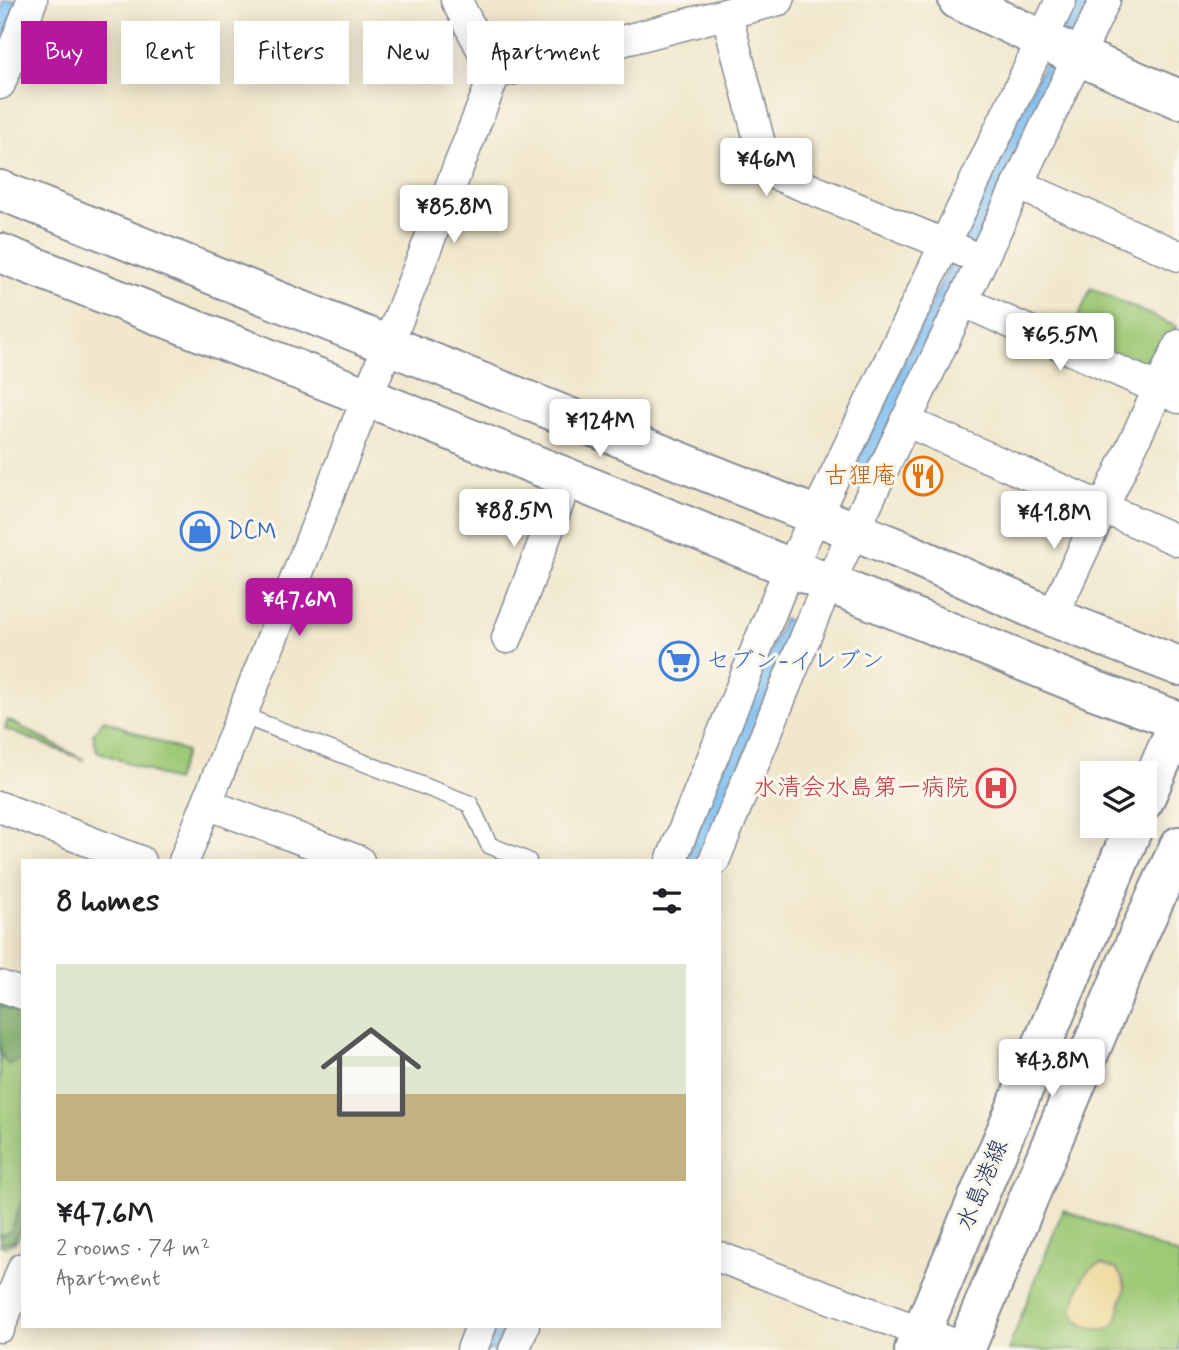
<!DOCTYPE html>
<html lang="en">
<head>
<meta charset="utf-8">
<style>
  :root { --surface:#fff; --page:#f6f6f6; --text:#202124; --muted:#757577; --accent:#b5179e }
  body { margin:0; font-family:Mynerve,"Klee One",sans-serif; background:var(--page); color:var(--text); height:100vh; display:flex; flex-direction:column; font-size:26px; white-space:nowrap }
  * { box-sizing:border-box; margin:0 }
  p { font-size:23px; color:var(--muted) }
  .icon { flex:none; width:38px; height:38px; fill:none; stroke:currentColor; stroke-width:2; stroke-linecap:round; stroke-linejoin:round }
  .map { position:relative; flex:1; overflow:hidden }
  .details { position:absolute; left:21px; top:859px; width:700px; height:469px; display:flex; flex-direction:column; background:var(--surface); border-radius:0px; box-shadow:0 4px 18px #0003 }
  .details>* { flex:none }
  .top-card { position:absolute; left:21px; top:21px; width:700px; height:63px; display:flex; gap:14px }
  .tools { position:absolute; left:1080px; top:761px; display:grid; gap:14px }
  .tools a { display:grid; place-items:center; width:77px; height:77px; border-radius:0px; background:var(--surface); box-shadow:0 4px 18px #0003; font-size:35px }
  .price { position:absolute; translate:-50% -60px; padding:0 16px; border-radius:7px; background:#fff; color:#222; font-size:23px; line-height:46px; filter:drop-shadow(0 2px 4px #0008) }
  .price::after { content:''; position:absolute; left:50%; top:42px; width:21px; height:16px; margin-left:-10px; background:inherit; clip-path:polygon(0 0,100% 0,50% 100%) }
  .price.active { background:var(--accent); color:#fff }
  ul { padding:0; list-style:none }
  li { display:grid; align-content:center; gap:14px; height:371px; padding:0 35px }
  li span { display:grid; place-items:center; height:217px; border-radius:0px; color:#555 }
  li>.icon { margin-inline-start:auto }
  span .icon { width:126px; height:126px; fill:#fffc; stroke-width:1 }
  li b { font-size:30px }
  h2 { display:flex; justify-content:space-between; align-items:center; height:84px; padding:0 35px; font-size:30px }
  .chip { padding:0 24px; border-radius:0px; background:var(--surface); box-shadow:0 4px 18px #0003; font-size:24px; line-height:63px }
  .chip.active { background:var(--accent); color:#fff }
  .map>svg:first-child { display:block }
</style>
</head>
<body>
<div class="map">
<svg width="1179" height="1350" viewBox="0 0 1179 1350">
  <rect width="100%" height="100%" fill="#fbf7ec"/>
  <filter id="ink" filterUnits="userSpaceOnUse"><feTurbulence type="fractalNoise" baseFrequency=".0143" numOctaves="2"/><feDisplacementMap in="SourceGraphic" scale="14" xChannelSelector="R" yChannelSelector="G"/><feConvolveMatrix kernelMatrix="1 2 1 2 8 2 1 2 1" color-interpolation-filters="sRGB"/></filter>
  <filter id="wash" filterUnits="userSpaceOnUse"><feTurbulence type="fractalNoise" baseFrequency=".00686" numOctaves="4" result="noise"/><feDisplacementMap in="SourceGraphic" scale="28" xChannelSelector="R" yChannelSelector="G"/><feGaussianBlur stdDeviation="1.57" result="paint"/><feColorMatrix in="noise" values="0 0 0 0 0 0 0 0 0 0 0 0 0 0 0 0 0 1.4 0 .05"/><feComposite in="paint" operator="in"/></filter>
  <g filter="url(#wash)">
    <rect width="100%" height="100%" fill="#f0e7cc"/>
    <!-- green -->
    <path fill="#9ec976" stroke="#5c7c6a" stroke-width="2" d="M1091,288l86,39 -23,51 -86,-38z
      M8,720l76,40 -79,-31z
      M104,720l82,32 -11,29 -78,-30 -4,-17z
      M0,1004l23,9v214l-6,14 -12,6 -5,-2z
      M1063,1210l116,45v95h-171z"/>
    <!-- forest -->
    <path fill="#7ead67" stroke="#4c6e62" stroke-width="2" d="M0,1006l23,9v42l-14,8 -9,-12z
      M23,1198v21l-9,22 -14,2v-9l3,1 8,-5z"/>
    <!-- sand -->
    <path fill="#eeda9e" stroke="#84847e" stroke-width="2" d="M1101,1264l15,5 7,10 2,10 -10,35 -9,6c-13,-1 -34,-5 -33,-22 0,-5 4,-12 5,-16 5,-16 7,-23 23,-28z"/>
    <!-- water -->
    <path fill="#7abdf0" stroke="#4a76a7" stroke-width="2" d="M4,0h15l-19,49v-39z
      M1074,0h19l-231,487 -14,-6z
      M783,619l16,5 -98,237h-17z
      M494,1327h16l-10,23h-16z"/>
  </g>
  <g filter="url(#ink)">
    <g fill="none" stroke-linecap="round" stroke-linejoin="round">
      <defs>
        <path id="service" d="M241,715l229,89 19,41 39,16"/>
        <path id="minor" d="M727,15l40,156 197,81
          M495,74l284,-74
          M0,84l32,-84
          M1017,184l162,72
          M962,301l217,97
          M905,421l274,120
          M1052,617l127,-272
          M507,638l61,-160
          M207,804l152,57
          M0,807l140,54
          M184,861l311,-787 -39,-74
          M671,861l108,-268 282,-593
          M714,861l103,-252 288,-609
          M0,986l23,8
          M719,1257l246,91
          M0,1327l23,-59
          M472,1350l9,-24
          M514,1350l10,-24"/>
        <path id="tertiary" d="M958,0l113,53 108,46
          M0,190l897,358 155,69 127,49
          M0,253l367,144 727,293 85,31"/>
        <path id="secondary" d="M1144,801l35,-80
          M914,1350l220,-524
          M965,1350l174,-416 40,-88"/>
      </defs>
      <!-- service casing -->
      <use href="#service" stroke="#868b95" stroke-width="19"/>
      <!-- minor casing -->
      <use href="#minor" stroke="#868b95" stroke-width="33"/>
      <!-- tertiary casing -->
      <use href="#tertiary" stroke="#868b95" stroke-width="42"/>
      <!-- secondary casing -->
      <use href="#secondary" stroke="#868b95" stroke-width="42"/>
      <!-- service -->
      <use href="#service" stroke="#fff" stroke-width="16"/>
      <!-- minor -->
      <use href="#minor" stroke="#fff" stroke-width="30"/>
      <!-- tertiary -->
      <use href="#tertiary" stroke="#fff" stroke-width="38"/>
      <!-- secondary -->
      <use href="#secondary" stroke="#fff" stroke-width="38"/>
    </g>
  </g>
  <!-- icons -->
  <defs>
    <symbol id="restaurant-ring" viewBox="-11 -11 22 22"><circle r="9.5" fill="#fbf7ec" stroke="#e8710a" stroke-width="1.5"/><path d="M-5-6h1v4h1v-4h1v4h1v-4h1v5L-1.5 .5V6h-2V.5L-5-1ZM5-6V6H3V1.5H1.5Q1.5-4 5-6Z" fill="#e8710a"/></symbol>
    <symbol id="shop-ring" viewBox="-11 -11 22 22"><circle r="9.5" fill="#fbf7ec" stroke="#3f7fe0" stroke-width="1.5"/><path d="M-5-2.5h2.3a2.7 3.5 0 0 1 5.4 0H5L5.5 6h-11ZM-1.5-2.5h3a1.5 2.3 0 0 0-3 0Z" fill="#3f7fe0"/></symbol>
    <symbol id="supermarket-ring" viewBox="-11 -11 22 22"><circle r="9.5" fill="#fbf7ec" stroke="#3f7fe0" stroke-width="1.5"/><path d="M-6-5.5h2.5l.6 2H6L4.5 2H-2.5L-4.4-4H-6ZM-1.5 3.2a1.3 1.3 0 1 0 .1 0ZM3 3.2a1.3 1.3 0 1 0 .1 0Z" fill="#3f7fe0"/></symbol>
    <symbol id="hospital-ring" viewBox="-11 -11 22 22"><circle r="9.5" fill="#fbf7ec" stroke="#e0444e" stroke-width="1.5"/><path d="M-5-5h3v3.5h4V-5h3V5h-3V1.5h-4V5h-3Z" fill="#e0444e"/></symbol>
  </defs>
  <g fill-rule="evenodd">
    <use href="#restaurant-ring" x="901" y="454" width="44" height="44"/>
    <use href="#shop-ring" x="178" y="509" width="44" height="44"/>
    <use href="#supermarket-ring" x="657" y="639" width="44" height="44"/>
    <use href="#hospital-ring" x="974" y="766" width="44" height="44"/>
  </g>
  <g text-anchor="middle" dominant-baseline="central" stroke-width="6" stroke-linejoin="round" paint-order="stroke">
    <!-- food labels -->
    <g font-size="24" fill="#c56008" stroke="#fbf7ec" text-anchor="end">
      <text x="896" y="476">古狸庵</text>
    </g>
    <!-- shop labels -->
    <g font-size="24" fill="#366cbe" stroke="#fbf7ec" text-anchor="start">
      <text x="227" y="531">DCM</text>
      <text x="706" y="661">セブン-イレブン</text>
    </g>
    <!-- health labels -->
    <g font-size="24" fill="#be3a42" stroke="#fbf7ec" text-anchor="end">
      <text x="969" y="788">水清会水島第一病院</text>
    </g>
    <!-- street labels -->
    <g font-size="24" fill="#1b2f5e" stroke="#fbf7ec">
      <text transform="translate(983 1185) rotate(-67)">水島港線</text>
    </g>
  </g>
</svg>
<div class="tools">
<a><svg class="icon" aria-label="layers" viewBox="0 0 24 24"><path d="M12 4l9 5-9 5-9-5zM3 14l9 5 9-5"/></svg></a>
</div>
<b class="price" style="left:766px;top:198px">¥46M</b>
<b class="price" style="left:454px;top:245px">¥85.8M</b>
<b class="price" style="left:1060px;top:373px">¥65.5M</b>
<b class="price" style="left:600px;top:459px">¥124M</b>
<b class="price" style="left:514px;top:549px">¥88.5M</b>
<b class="price" style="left:1054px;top:551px">¥41.8M</b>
<b class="price active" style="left:299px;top:638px">¥47.6M</b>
<b class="price" style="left:1052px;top:1099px">¥43.8M</b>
<div class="top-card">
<a class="chip active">Buy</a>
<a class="chip">Rent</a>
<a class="chip">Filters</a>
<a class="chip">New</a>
<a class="chip">Apartment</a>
</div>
<section class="details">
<h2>8 homes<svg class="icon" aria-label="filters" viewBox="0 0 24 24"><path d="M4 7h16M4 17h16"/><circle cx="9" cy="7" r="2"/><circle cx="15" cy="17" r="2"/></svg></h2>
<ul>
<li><span style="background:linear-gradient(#dfe7d0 60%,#c2b280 0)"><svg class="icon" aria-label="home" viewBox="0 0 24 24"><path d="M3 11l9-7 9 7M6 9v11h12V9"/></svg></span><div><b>¥47.6M</b><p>2 rooms · 74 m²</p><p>Apartment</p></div></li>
</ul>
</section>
</div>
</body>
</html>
